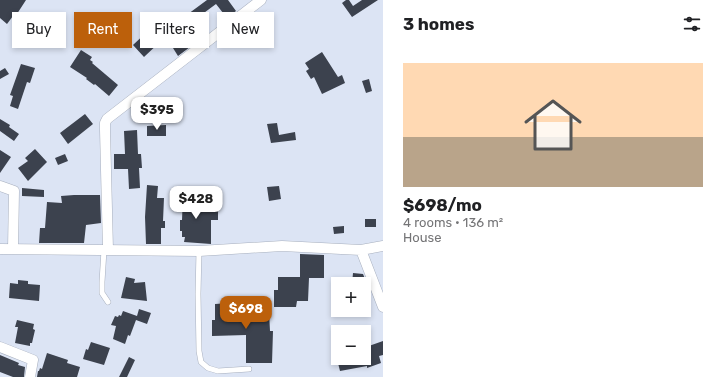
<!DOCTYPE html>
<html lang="en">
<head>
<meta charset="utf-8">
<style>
  :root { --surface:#fff; --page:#f6f6f6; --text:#202124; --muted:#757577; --accent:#bc600b }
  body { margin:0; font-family:Rubik,sans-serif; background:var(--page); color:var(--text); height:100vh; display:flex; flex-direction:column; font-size:15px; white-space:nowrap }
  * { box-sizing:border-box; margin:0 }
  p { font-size:13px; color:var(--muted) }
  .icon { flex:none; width:22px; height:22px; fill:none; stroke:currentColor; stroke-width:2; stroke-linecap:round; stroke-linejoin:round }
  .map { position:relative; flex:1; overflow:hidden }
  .details { display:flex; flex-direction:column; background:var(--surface); width:340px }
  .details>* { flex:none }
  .top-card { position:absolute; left:12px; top:12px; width:311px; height:36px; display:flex; gap:8px }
  .fabs { position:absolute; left:331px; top:277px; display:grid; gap:8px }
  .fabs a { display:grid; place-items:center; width:40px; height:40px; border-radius:0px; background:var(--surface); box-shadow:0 2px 6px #0003; font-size:20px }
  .price { position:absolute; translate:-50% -34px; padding:0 9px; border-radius:8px; background:#fff; color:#222; font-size:13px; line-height:26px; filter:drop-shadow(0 1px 2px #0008) }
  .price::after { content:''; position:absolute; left:50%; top:24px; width:12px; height:9px; margin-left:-6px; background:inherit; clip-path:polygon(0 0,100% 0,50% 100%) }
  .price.current { background:var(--accent); color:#fff }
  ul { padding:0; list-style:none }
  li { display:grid; align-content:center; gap:8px; height:212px; padding:0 20px }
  li span { display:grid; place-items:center; height:124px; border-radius:0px; color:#555 }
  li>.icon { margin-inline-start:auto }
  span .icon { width:72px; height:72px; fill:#fffc; stroke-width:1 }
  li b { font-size:17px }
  h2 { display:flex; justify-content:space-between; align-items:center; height:48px; padding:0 20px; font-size:17px }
  .tag { padding:0 14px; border-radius:0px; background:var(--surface); box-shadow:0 2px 6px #0003; font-size:14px; line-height:36px }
  .tag.current { background:var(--accent); color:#fff }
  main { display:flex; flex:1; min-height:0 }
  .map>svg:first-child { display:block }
</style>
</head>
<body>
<main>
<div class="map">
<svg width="383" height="377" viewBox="0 0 383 377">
  <rect width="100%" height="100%" fill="#dce4f4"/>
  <!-- building -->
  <path fill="#3c424e" d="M0,0h26l-11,17 -2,-1 -6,8 -7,-6z
    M207,0h21l8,11 -9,7 -11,-14 -23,17 -5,-7z
    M346,0h3l4,6 9,-6h16l-26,17 -10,-14z
    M197,21l8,10 -17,14 2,2 -12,9 -5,-8 15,-12 -4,-5z
    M150,29l11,12 -17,16 -11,-12z
    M81,50l11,7 -2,3 3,2 -1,1 26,22 -9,11 -14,-12 -1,1 -8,-6 1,-1 -17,-11z
    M322,52l16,25 4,-2 3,8 -23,11 -8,-17 -3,2 -5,-8 3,-2 -4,-6z
    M21,64l14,4 -5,15 -3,-1 -9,27 -8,-3 3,-10 -3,-1z
    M5,68l4,6 -9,5v-8z
    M369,79l3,12 -6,2 -4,-12z
    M85,114l8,10 -25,20 -8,-11z
    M0,119l10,6 -1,2 10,7 -5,7 -14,-10z
    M277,123l2,12 16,-3 1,8 -25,3 -4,-19z
    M166,125v11h-19v-10z
    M137,130l1,24h3l1,14h-3l1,20 -11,1 -1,-20h-14v-15h11l-1,-23z
    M35,149l12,13 -19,19 -10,-13 10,-7 -3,-3z
    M0,150l11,7 -11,16z
    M65,154l3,7 -10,4 -3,-7z
    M147,185l11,1 -1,12h7l-1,23h2v7h-4v16h-15l-1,-27z
    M279,186l2,13 -12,2 -2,-14z
    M22,188l22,2v7l-22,-1z
    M186,193h15v17h17v10h-7v24l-27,-2 1,-5h-3v-6h-2v-11h2l1,-25 3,1z
    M74,195h26l1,28 -15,2 -2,18h-45l1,-15h5l2,-26 15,1 -1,-7z
    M365,219h11v8h-11z
    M344,226v7l-10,1 -1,-7z
    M300,254l24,1v23h-15l-1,23h-11l-1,6h-22v-17h4v-13h22z
    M353,273l10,1 4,10h-15z
    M126,277l9,2 -1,4 11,-1 2,19 -26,-3z
    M18,280l10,1v3l12,1 -1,16 -30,-3 1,-15 8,1z
    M231,299h8v13h30l1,19h3l-1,32h-26v-28l-34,1v-16h3v-16l16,-1z
    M139,309l12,4 -4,11 -11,-4 -6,16 -2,-1 -3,9 -12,-5 3,-13 -5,-1 4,-9 3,1 1,-2 2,1 2,-5 14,5z
    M17,320l17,4 -1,5 2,1 -3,13h-2v3l-15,-3 3,-16h-3z
    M383,341v14l-4,1 2,7 -14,5v-2l-27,5 -2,-8 4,-1 -1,-4h23v-9h2v-2z
    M91,342l19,6 -6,17 -21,-6 3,-10 2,1z
    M47,353l21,7 -1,3 13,4 -3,10h-40l1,-6h1l1,-3 2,1z
    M0,355l19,8 -1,2 7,2 -1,10h-11l-13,-5z
    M129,357l6,3 -8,17h-8z"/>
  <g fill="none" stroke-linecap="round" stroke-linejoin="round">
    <defs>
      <path id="service" d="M104,250l-2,32v11l6,9
        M199,251l-1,43 1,57 2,11 7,6 10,3 31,-2"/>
      <path id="minor" d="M0,186l14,5 -1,58
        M0,249l199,2 83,-5 79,4 22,-4
        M108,250l-3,-120v-7l2,-4 154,-119
        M361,250l22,57
        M0,347l33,13 -3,17"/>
    </defs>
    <!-- service casing -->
    <use href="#service" stroke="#a7afbe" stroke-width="6"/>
    <!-- minor casing -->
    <use href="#minor" stroke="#a7afbe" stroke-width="11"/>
    <!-- service -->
    <use href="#service" stroke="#fff" stroke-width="5"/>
    <!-- minor -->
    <use href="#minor" stroke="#fff" stroke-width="10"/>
  </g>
</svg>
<div class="fabs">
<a>+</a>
<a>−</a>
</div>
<b class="price" style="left:157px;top:131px">$395</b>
<b class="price" style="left:196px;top:220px">$428</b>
<b class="price current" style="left:246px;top:330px">$698</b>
<div class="top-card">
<a class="tag">Buy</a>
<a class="tag current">Rent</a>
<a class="tag">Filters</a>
<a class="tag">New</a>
</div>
</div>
<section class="details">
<h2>3 homes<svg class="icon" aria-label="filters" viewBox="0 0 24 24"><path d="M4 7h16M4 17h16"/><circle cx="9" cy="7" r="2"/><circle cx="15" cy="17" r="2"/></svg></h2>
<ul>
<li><span style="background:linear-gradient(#ffd9b3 60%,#b9a48a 0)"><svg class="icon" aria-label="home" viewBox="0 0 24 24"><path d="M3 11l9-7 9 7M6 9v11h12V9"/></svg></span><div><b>$698/mo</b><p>4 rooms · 136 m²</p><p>House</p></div></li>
</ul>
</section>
</main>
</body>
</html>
